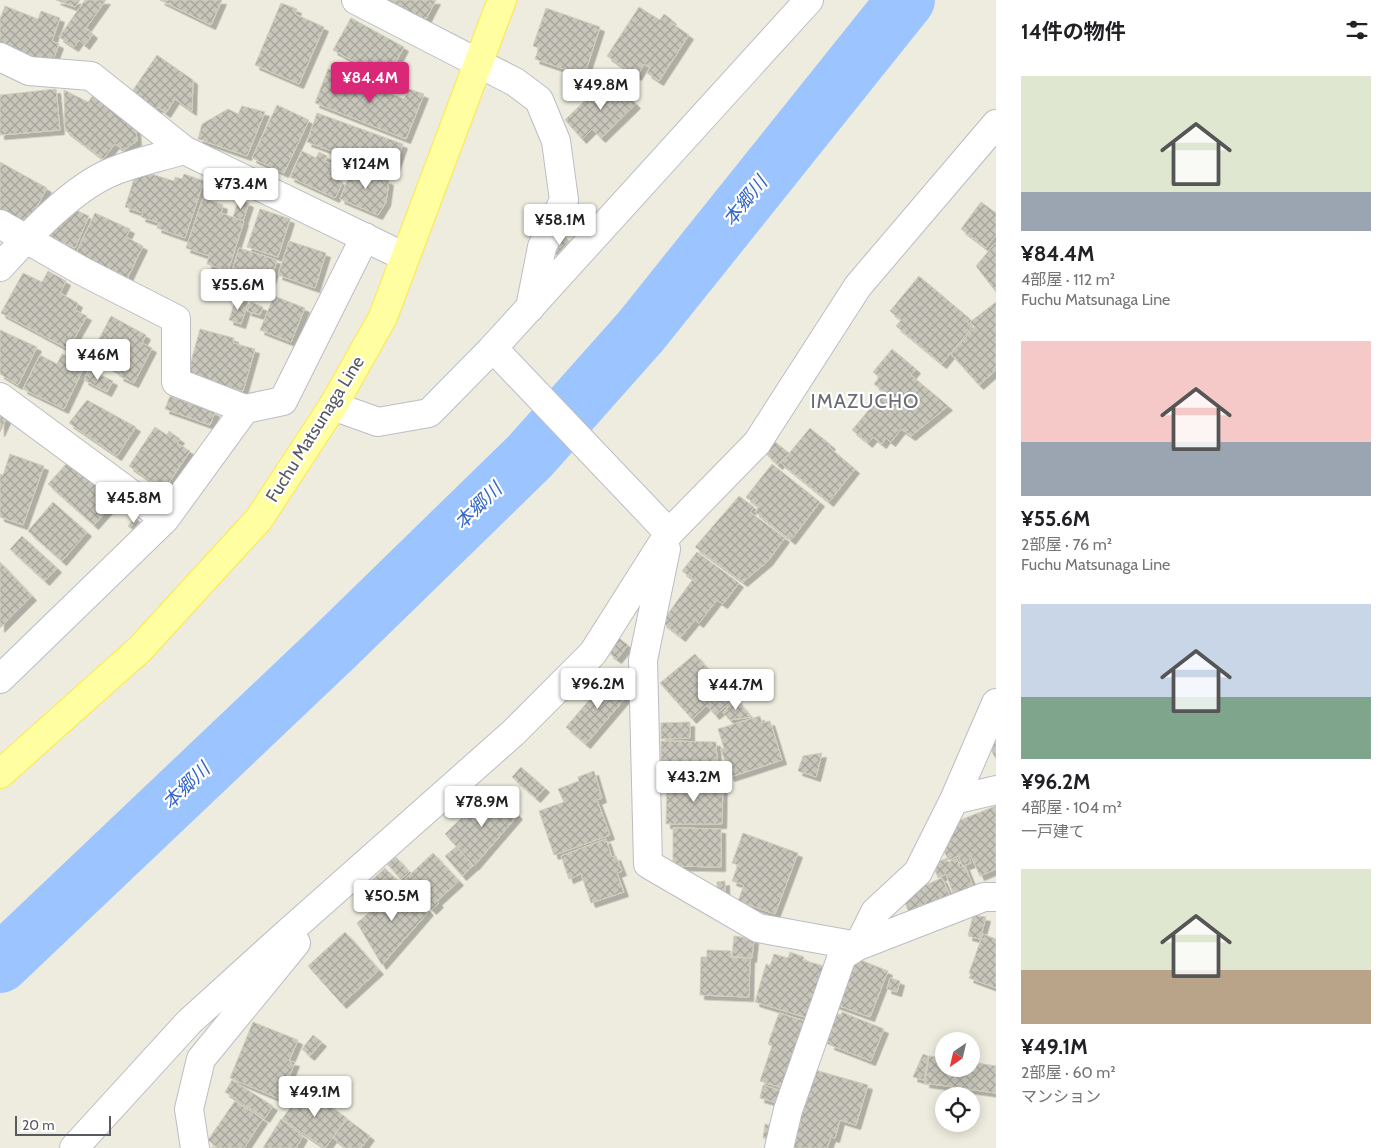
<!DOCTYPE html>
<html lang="ja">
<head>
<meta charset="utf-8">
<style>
  :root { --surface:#fff; --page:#f2f2f2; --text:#202124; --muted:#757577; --accent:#db2777 }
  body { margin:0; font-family:Cabin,"Noto Sans JP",sans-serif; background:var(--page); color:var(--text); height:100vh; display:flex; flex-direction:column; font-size:19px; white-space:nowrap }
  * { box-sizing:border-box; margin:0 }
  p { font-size:16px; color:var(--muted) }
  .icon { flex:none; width:28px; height:28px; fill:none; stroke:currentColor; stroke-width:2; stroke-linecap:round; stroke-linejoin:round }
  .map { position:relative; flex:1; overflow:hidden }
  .details { display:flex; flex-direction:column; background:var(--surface); width:400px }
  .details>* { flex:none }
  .needle { width:32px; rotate:214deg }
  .tools { position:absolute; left:935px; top:1032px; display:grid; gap:10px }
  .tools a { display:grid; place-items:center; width:45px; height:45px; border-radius:50%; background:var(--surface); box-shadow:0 2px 12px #0003; font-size:25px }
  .scale { position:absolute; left:15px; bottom:12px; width:96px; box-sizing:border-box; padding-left:5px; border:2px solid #585a61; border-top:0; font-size:14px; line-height:18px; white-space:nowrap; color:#585a61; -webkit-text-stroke:4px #fff; paint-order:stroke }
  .price { position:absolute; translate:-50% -42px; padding:0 11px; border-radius:5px; background:#fff; color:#222; font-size:16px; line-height:32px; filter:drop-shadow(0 1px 2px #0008) }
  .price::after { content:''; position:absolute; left:50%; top:30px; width:15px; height:11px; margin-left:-8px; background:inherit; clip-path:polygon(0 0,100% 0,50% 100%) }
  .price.active { background:var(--accent); color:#fff }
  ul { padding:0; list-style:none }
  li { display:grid; align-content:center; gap:10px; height:265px; padding:0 25px }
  li span { display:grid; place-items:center; height:155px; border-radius:0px; color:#555 }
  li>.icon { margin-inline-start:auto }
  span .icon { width:90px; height:90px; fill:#fffc; stroke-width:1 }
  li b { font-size:21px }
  h2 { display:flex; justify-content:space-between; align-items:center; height:60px; padding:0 25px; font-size:21px }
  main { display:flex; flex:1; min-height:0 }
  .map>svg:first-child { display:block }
</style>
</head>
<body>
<main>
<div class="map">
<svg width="996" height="1148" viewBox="0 0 996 1148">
  <defs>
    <pattern id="building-cross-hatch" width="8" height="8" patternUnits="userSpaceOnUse" patternTransform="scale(1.25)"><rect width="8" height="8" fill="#c8c6bb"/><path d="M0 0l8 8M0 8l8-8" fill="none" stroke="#a5a49b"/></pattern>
    <filter id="shadow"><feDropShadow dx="4.5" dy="4.5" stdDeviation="0" flood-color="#0004"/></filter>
  </defs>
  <rect width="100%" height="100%" fill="#edecde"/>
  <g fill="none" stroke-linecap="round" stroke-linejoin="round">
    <!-- river -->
    <path stroke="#9cc4ff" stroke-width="58" d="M0,964l335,-318 195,-190 111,-125 265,-331"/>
  </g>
  <!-- building -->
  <path fill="url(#building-cross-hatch)" stroke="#d2cebc" filter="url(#shadow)" d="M56,0h24l-5,7z
    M85,0h21l-20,28 7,6 -8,11 -6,-5 -5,7 -15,-10z
    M160,0h62l-11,25z
    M380,0h56l-10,19 -4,-1 -2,3z
    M281,3l16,6 -2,5 29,13 -25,57 -44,-19z
    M5,6l33,13 3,-8 19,7 -8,23 7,3 -9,24 -50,-20v-29z
    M639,7l21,13 4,-6 8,6 -2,2 19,13 -30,46 -12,-8 3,-5 -6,-4 -7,12 -30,-20z
    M546,8l54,19 -16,49 -49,-17 4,-11 -6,-2z
    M351,18l53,29 -17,32 -54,-29z
    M157,55l36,25 -1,31 -17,-12 -9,14 -8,-6 -2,3 -25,-17z
    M328,69l76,30 5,-10 15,5 -18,45 -91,-36z
    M615,83l21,21 -35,34 -9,-9 -10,10 -17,-19 37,-36 6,6z
    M56,89l4,41 -60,5v-40z
    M64,90l24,12 9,-11 38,31 2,19 -13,9 -9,-6 -12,15 -38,-29z
    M277,105l32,15 -25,53 -32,-15z
    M242,106l23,6 -18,44 -49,-17 4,-15 26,-15 10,5z
    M317,113l86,31 -10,29 -86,-31z
    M302,151l14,7 3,-6 8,4 -2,5 8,4 -5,10 15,7 -8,16 -45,-21z
    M0,162l47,26 -24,44 -23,-12z
    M354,164l35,17 -3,21 -8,13 -38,-16z
    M145,172l29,9 1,-4 7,2 2,-5 20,7 -19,57 -28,-10 2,-5 -18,-6 2,-4 -18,-6 10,-31z
    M203,198l20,7 -2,8 23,8 -16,50 -21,-7 2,-8 -23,-8z
    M239,199l10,4 -6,18 -10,-4z
    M981,202l15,11v22l-10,13 -25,-19z
    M62,204l27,12 -14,32 -27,-12z
    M260,209l30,10 -12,38 -31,-10z
    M95,213l35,16 -4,8 17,9 -16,33 -51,-26z
    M564,236l5,5 -12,14 -5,-5z
    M289,241l37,12 -11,35 -37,-13z
    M996,242v50l-20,-26z
    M239,248l38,12 -11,36 -38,-12z
    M48,271l18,10 -6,12 18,10 -3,7 12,6 -19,33 -67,-36 22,-40 19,9z
    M919,276l51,43 -3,3 6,4 -31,38 -46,-38 5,-6 -11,-9z
    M274,296l31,12 -14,34 -31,-12z
    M236,298l12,4 -7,22 -12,-4z
    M251,302l12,5 -3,8 -13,-4z
    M996,302v68l-17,15 -28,-31 24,-27 -5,-5z
    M111,316l35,19 -4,8 10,5 -18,35 -15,-7 2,-3 -31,-17z
    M200,329l34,9 -1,5 22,6 -12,42 -56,-15z
    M0,330l37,17 -19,38 -18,-11z
    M892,349l24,20 -5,6 37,31 -37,30 -10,-7 -10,13 -5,-4 -4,6 -9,-7 -5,6 -16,-13 32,-38 -10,-8 5,-7 -6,-5z
    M62,354l23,11 -21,44 -41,-20 17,-34 17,9z
    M89,369l24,12 -6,11 -23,-12z
    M170,396l45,16 -5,13 -45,-16z
    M87,400l49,27 -19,29 -48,-33z
    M0,409l9,4 -9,19z
    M155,427l12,8 2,-4 11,8 -3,4 13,8 -26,39 -35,-24z
    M810,428l21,17 -2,2 26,22 -26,33 -48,-39z
    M774,441l15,12 -11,12 -11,-10z
    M10,454l34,12 -21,59 -23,-8v-43l3,1z
    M68,462l22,19 4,-4 24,21 -24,27 -46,-41z
    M772,464l48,38 -29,38 -36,-28 4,-5 -13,-10z
    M739,496l15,11 -4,5 35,26 -17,23 -25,21 -48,-35z
    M53,502l34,30 -25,29 -34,-30z
    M135,518l5,4 -7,8 -5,-4z
    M22,536l35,32 -12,13 -35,-32z
    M697,552l42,31 -16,21 -6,-4 -18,23 -4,-3 -14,17 -19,-15 31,-43 -11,-8z
    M0,562l32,34 -32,32z
    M619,638l9,7 -11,14 -8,-6z
    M695,654l38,46 -18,15 -8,-10 -15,14 -32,-36z
    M618,678l14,12 -46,54 -20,-17 37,-43 6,4z
    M735,698l16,19 -21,3 -7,-7z
    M760,716l2,7 8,-2 12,39 -52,17 -9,-28 3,-1 -6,-19z
    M690,722v16l-29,1v-16z
    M996,727v32l-8,-15 7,-4 -2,-5z
    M661,741l55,1 2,38 -57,-3z
    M822,753l-6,24 -18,-6 5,-15z
    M521,767l24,21 -9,10 -24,-21z
    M594,771l8,27 -5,2 13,35 -56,20 -15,-44 25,-9 -6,-13 21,-8 -1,-4z
    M667,782h56l-1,42h-56z
    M504,786l10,8 -6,7 -9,-8z
    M476,788l8,9 -9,8 -8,-8z
    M495,792l23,23 -44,51 -29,-32 31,-30 5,2z
    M996,806v63l-16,7 -9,-20 -2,1 2,6 -8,3 -5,-10 -9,4 -10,-16 11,-20z
    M673,828l48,1v38l-48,-1z
    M743,833l55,20 -23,61 -37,-13 6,-16 -12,-4 6,-16 -6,-2z
    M606,839l6,18 4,-1 6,15 -5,2 7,19 -33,11 -10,-29 -12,5 -8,-23z
    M457,846l16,20 -11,10 -17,-20z
    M433,853l26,28 -22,20 2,2 -7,7 -28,-30z
    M396,857l13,15 -8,7 -14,-15z
    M947,858l1,4 9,-3 3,9 5,-2 9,23 -20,7 -8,-22 -8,4 -5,-14z
    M385,868l16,17 -23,20 -15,-17z
    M942,878l9,20 -41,17 -8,-20z
    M725,881v11h-8v-10z
    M402,884l27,27 -47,54 -25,-42z
    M973,915l13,2 -6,22 -12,-3z
    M345,932l34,38 -37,34 -34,-38z
    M983,934l13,5v49l-27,-10 2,-4 -2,-1z
    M734,936l20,3 -2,19 -20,-2z
    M707,950l24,1v7h19l-1,39 -49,-2 1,-38h6z
    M790,952l14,5 -1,3 24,7 -16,52 -56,-17 11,-38 4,2 4,-12 14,4z
    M853,957l35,14 -18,46 -36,-13z
    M890,978l10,3 -3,11 -10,-3z
    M833,1012l8,3 1,-3 42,17 -13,32 -41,-16 1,-3 -8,-3z
    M779,1013l32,10 -25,66 -26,-8 12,-35 -4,-2z
    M253,1022l45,18 -9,21 6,1 -15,37 -50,-21z
    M313,1035l9,7 -12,14 -8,-7z
    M923,1054l5,2 -4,24 -11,-3z
    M929,1056l15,2v11h27v-7l25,4v27l-71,-10z
    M815,1070l53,15 -12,40 -16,-5 -5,18 -4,-1 -4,11h-40l13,-46 6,2z
    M232,1080l41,26 -8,12 -40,-26z
    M763,1085l22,7 -4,12 -21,-6z
    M305,1088l42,30 -22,30 -43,-29z
    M235,1101l28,18 -19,29h-33l6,-1 -9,-7z
    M281,1119l22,17 -7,12h-33z
    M347,1119l23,17 -9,12h-15l-13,-10z
    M765,1124l11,2 -3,14 -10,-2z"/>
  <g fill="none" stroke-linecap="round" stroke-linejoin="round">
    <defs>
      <path id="street" d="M356,0l159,82 24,18 17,41 8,59 -22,47 -12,61
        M0,57l29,14 62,5 93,74 221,107
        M0,224l82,47 94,48v63l69,27
        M0,267c29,-32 73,-80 114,-96 22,-9 47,-14 70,-21
        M493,348l176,185
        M0,397l165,122
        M666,549l-23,111 5,204 110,64 100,18 126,-49h12
        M0,679l165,-160 80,-110 38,-8 82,-164
        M954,800l42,-10
        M74,1148l115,-126 96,-87 228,-202 80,-80 76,-120 88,-90 101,-157 138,-162
        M195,1148l-6,-39 12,-50 95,-116
        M779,1148l9,-38 54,-154 16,-10 17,-34 43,-40 36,-72 42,-97"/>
      <path id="secondary" d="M333,406l45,16 51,-9 64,-65 316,-348"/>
      <path id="primary" d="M0,774l140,-125 119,-130 74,-113 50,-89 119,-317"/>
    </defs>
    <!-- street casing -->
    <use href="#street" stroke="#bcbdc4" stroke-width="30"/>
    <!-- secondary casing -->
    <use href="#secondary" stroke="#bcbec6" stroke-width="30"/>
    <!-- primary casing -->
    <use href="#primary" stroke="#fee846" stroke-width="30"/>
    <!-- street -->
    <use href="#street" stroke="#fff" stroke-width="28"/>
    <!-- secondary -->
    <use href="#secondary" stroke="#fff" stroke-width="28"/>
    <!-- primary -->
    <use href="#primary" stroke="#ffffa1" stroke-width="28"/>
  </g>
  <g text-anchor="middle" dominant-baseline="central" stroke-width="4.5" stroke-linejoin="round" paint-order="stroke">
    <!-- street labels -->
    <g font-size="18" fill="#585a61" stroke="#fff">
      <text transform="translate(315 429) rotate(-58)">Fuchu Matsunaga Line</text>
    </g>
    <!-- water labels -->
    <g font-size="19" font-style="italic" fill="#3566cc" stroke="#fff">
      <text transform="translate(745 201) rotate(-51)">本郷川</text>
      <text transform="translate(478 506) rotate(-44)">本郷川</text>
      <text transform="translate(186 786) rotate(-44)">本郷川</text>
    </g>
    <!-- quarter labels -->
    <g font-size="20" letter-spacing="1" fill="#696c73" stroke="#fff">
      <text x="865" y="401">IMAZUCHO</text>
    </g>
  </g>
</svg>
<div class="tools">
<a><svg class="needle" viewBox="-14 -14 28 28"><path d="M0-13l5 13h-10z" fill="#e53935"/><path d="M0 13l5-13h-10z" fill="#757577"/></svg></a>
<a><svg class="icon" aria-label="locate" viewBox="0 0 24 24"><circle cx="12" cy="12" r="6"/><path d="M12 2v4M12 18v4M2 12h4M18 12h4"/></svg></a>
</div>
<div class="scale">20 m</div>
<b class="price active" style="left:370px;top:104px">¥84.4M</b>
<b class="price" style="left:601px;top:111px">¥49.8M</b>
<b class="price" style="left:366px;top:190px">¥124M</b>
<b class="price" style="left:241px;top:210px">¥73.4M</b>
<b class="price" style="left:560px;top:246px">¥58.1M</b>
<b class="price" style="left:238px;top:311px">¥55.6M</b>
<b class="price" style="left:98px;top:381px">¥46M</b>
<b class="price" style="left:134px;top:524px">¥45.8M</b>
<b class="price" style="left:598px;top:710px">¥96.2M</b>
<b class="price" style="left:736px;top:711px">¥44.7M</b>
<b class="price" style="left:694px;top:803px">¥43.2M</b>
<b class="price" style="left:482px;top:828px">¥78.9M</b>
<b class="price" style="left:392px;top:922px">¥50.5M</b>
<b class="price" style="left:315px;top:1118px">¥49.1M</b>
</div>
<section class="details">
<h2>14件の物件<svg class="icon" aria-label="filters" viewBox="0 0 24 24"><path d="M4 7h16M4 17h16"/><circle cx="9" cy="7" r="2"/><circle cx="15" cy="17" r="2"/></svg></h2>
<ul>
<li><span style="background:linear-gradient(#dfe7d0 75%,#9aa5b1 0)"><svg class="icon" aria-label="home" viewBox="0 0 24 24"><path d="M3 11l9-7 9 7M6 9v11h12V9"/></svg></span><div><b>¥84.4M</b><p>4部屋 · 112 m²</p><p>Fuchu Matsunaga Line</p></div></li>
<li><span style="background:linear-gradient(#f6c9c9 65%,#9aa5b1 0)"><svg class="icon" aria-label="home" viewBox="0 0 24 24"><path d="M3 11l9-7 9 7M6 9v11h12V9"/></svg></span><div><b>¥55.6M</b><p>2部屋 · 76 m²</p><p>Fuchu Matsunaga Line</p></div></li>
<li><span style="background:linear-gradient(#c9d6e8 60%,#7fa58c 0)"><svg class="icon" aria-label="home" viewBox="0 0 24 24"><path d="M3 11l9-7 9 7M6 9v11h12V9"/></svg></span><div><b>¥96.2M</b><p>4部屋 · 104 m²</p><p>一戸建て</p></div></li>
<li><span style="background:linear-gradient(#dfe7d0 65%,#b9a48a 0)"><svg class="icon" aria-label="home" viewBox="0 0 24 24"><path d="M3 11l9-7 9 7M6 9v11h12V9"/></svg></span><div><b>¥49.1M</b><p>2部屋 · 60 m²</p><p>マンション</p></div></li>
</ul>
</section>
</main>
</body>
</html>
